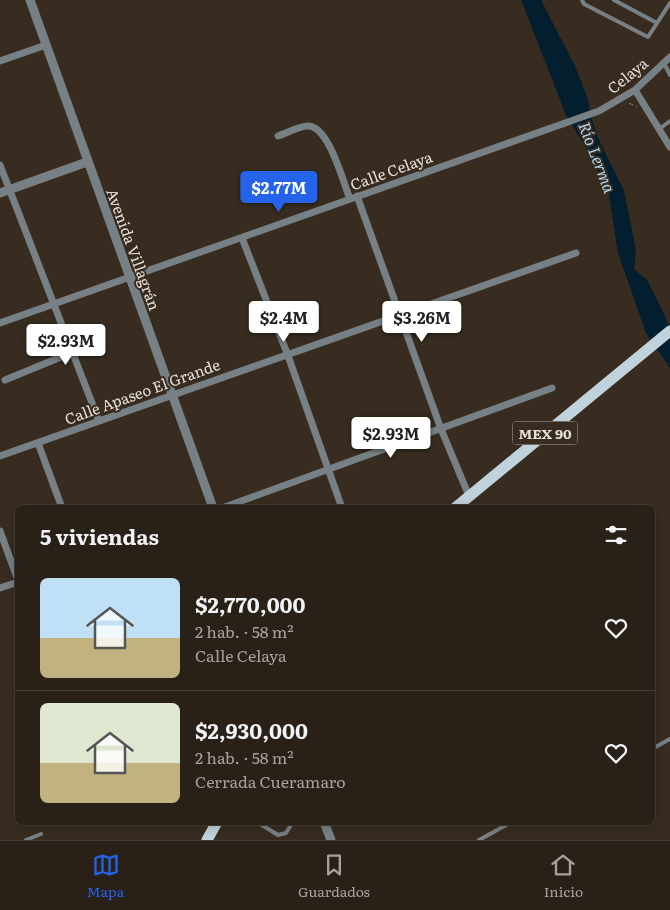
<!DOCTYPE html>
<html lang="es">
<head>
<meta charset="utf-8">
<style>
  :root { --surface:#292117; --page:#352e24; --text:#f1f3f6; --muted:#a5a3a1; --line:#453e36; --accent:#2563eb }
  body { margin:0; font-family:Literata,serif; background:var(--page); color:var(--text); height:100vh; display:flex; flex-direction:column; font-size:19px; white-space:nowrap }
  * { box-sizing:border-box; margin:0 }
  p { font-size:16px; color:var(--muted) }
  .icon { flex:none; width:28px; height:28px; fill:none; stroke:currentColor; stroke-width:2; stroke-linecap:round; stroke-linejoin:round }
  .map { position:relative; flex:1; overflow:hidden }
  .details { position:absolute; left:15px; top:505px; width:640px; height:320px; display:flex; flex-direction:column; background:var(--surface); border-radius:8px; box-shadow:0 2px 12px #0003,0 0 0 1px var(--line) }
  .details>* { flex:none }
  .price { position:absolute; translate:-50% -42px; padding:0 11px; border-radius:5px; background:#fff; color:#222; font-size:16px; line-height:32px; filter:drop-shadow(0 1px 2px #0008) }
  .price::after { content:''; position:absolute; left:50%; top:30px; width:15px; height:11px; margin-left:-8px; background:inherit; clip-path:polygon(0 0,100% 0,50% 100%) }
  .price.selected { background:var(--accent); color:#fff }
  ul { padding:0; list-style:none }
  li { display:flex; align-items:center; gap:15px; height:125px; padding:0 25px }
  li+li { border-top:1px solid var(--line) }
  li span { display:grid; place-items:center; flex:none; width:140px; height:100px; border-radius:8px; color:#555 }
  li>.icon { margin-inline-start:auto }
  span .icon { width:60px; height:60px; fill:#fffc; stroke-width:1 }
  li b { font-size:21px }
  h2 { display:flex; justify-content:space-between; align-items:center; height:60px; padding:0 25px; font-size:21px }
  .dock { display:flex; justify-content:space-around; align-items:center; height:70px; border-top:1px solid var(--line); background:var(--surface); font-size:14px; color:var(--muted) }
  .dock a { display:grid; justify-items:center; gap:2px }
  .dock .selected { color:var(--accent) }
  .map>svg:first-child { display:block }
</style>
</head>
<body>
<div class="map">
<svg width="670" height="840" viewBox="0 0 670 840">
  <rect width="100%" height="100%" fill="#372c1f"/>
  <!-- water -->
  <path fill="#031e2e" d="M521,0h20l34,66 12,30 4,21 8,23 25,51 12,59 -2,19 14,12 22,46v41l-24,-35 -28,-80 -9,-58 -20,-42 -23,-38z"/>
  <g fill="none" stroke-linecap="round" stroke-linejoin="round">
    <!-- path -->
    <path stroke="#80766b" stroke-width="1" stroke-dasharray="5 2.5" stroke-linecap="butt" d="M629,103l8,4"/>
    <!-- service -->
    <path stroke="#778084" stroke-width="4" d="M582,0l2,4 64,33 22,-34
      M614,0l43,23
      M664,63l6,12
      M658,130l12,-9
      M652,749l18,-10
      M257,822l21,13 8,-2 7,-11
      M26,840l15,-6
      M479,840l33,-18"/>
    <!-- minor -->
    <path stroke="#778084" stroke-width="7" d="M0,61l46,-16
      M635,90l35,57
      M278,136c9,-3 21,-10 30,-10 21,0 35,56 42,73
      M0,165l99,256
      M357,196l84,233 28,67
      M242,238l45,115 55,155
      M0,323l599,-212 36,-21 35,-33
      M5,380l68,-28
      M38,443l24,65
      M0,456l576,-203
      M222,508l330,-120
      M0,531l18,49
      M0,588l18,-6"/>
    <!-- tertiary -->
    <path stroke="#778084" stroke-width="9" d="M30,0l183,508
      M0,193l87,-31
      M324,822l7,18"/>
    <!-- primary -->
    <path stroke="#c0d2db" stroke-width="11" d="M455,508l215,-177
      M207,840l10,-18"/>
  </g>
  <g text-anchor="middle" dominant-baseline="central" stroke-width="4" stroke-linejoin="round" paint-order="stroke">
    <!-- shield labels -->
    <rect fill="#372c1f" stroke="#b2aaa0" stroke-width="1" x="512.5" y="421.5" width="65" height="23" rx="4"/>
    <g font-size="14" font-weight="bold" fill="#e7e0d8">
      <text x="545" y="433">MEX 90</text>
    </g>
    <!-- street labels -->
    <g font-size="15" fill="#e7e0d8" stroke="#372c1f">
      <text transform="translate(627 75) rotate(-39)">Celaya</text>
      <text transform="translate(391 170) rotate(-20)">Calle Celaya</text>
      <text transform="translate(134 249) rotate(70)">Avenida Villagrán</text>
      <text transform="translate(142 391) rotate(-20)">Calle Apaseo El Grande</text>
    </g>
    <!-- water labels -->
    <g font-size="16" font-style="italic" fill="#aed6f1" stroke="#372c1f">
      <text transform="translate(598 157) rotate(69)">Río Lerma</text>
    </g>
  </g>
</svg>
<b class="price selected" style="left:279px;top:213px">$2.77M</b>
<b class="price" style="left:284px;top:343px">$2.4M</b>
<b class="price" style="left:422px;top:343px">$3.26M</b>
<b class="price" style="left:66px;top:366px">$2.93M</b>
<b class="price" style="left:391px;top:459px">$2.93M</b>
<section class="details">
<h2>5 viviendas<svg class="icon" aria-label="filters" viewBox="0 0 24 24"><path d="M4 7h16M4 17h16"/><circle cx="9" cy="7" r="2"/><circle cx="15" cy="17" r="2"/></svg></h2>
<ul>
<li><span style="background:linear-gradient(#bfe0f5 60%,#c2b280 0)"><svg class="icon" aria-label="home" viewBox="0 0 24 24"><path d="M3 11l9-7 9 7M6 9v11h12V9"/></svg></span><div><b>$2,770,000</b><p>2 hab. · 58 m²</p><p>Calle Celaya</p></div><svg class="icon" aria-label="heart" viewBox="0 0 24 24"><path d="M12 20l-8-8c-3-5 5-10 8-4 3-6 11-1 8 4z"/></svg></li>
<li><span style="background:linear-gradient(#dfe7d0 60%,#c2b280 0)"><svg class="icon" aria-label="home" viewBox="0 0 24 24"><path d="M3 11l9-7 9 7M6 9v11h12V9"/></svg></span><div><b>$2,930,000</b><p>2 hab. · 58 m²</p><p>Cerrada Cueramaro</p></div><svg class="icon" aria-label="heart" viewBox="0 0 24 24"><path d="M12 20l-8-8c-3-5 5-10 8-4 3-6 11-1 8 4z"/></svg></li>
</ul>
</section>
</div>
<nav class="dock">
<a class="selected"><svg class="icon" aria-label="map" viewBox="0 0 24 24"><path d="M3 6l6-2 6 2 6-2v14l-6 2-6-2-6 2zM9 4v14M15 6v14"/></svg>Mapa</a>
<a><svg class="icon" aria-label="saved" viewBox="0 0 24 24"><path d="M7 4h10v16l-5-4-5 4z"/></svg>Guardados</a>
<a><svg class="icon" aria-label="home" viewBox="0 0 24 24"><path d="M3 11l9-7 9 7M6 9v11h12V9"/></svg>Inicio</a>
</nav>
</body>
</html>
